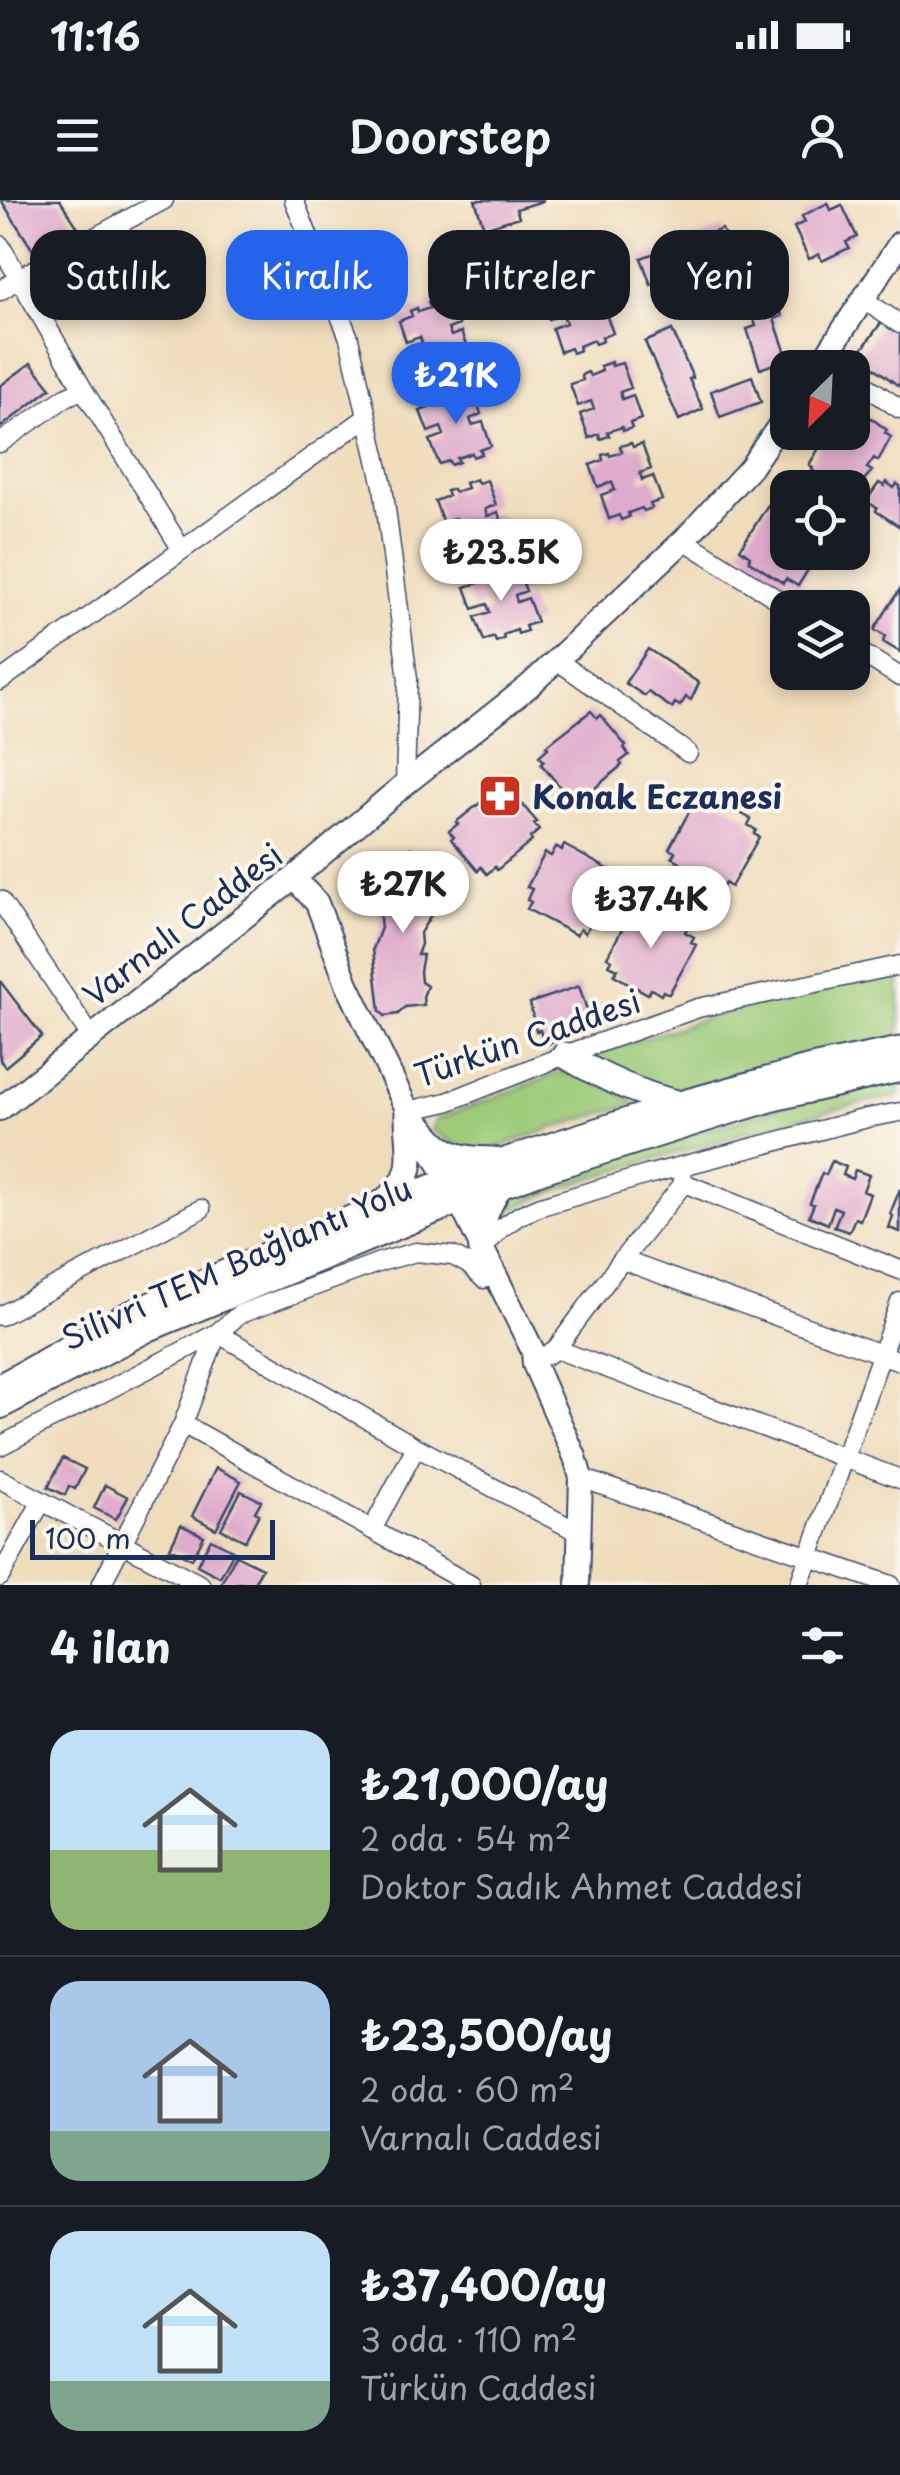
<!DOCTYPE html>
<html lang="tr">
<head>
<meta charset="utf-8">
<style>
  :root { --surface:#171b24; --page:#242831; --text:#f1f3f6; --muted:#9ea1a6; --line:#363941; --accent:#2563eb }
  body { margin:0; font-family:"Playpen Sans",sans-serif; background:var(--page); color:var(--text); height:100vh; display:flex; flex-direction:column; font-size:38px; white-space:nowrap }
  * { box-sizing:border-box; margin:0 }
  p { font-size:32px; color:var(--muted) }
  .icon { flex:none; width:55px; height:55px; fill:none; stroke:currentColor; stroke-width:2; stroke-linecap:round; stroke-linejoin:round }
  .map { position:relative; height:1385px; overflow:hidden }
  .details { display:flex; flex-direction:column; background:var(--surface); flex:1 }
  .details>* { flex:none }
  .banner { position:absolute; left:30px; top:30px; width:840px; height:90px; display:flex; gap:20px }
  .needle { width:65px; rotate:204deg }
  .controls { position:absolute; left:770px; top:150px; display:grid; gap:20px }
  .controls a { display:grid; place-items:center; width:100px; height:100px; border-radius:20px; background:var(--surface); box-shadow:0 5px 15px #0003; font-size:50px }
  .scale { position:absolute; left:30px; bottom:25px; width:245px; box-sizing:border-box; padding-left:10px; border:5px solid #1b2f5e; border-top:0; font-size:28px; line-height:35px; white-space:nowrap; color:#1b2f5e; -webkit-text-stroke:8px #fbf7ec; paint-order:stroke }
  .price { position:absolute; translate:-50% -85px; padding:0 22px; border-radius:35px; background:#fff; color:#222; font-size:32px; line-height:65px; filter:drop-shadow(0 2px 5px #0008) }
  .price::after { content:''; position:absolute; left:50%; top:60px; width:30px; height:22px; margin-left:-15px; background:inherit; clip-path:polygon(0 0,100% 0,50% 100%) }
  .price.current { background:var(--accent); color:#fff }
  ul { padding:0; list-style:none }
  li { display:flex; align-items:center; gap:30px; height:250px; padding:0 50px }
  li+li { border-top:2px solid var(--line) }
  li span { display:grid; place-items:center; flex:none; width:280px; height:200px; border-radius:30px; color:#555 }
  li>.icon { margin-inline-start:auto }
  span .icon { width:120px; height:120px; fill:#fffc; stroke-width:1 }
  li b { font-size:42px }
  h2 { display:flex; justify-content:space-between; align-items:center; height:120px; padding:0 50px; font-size:42px }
  .tag { padding:0 35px; border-radius:30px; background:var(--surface); box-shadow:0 5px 15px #0003; font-size:35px; line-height:90px }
  .tag.current { background:var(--accent); color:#fff }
  .status { display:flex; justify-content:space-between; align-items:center; height:70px; padding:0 50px; background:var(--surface); direction:ltr }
  .status svg { height:28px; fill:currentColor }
  header { display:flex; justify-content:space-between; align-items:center; height:130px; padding:0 50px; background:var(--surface); font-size:45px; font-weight:600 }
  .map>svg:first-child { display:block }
</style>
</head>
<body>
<div class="status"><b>11:16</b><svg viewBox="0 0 49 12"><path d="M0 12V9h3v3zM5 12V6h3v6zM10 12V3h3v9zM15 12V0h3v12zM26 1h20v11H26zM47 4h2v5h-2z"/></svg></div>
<header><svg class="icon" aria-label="menu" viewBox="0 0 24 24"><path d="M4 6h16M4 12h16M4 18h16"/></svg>Doorstep<svg class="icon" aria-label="person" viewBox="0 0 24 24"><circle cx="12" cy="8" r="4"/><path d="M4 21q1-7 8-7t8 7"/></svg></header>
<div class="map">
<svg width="900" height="1385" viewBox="0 0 900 1385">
  <rect width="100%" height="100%" fill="#fbf7ec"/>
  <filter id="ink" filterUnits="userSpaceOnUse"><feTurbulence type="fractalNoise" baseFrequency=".01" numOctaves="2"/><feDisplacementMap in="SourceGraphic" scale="20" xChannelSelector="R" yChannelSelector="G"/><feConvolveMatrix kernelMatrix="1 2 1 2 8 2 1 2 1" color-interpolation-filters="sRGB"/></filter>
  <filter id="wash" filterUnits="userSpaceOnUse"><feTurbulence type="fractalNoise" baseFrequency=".0048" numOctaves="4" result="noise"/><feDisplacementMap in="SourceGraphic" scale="40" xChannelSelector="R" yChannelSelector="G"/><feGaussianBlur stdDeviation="2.25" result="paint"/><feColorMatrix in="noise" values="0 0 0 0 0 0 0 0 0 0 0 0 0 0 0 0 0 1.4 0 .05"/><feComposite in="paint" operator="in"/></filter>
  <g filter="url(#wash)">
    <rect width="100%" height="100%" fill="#efdcbb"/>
    <!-- green -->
    <path fill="#9bca78" stroke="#5b7c6b" stroke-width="2.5" d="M900,778v58l-87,17 -120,34 -22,2 -24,-3 -48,-23v-10l173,-56 66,-13z
      M564,871c25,4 52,15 71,33l-80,23 -67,24 -17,2 -40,-23 6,-11z
      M900,879v17c-73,12 -146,35 -217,55 -63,18 -140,38 -195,72l16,-27 76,-27 224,-70z"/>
    <g id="blocks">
      <!-- building -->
      <path fill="#dfabcc" d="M1,0h59l24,37 -43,26z
        M475,0h68v1l-27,8 3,8 -35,11z
        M828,3l3,7 11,-5 15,32 -11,5 3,6 -27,13 -3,-7 -10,5 -15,-32 11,-5 -3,-6z
        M722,29l10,26 -81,30 -10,-27z
        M582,75l2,5 9,-4 9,26 -11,4 3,7 10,-4 9,24 -11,4 1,4 -8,3 -2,-4 -14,6 1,4 -8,3 -2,-5 -10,4 -8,-24 14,-5 -3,-8 -14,4 -8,-21 14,-5 -2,-5 7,-2 1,3 12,-4 -2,-6z
        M768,75l14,41 -8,3 14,40 -28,10 -13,-40 9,-3 -15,-41z
        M440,98l1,5 9,-4 9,26 -11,4 3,7 10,-4 9,24 -11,4 1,4 -8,3 -2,-4 -14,5 1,5 -8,3 -1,-5 -10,4 -9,-25 14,-4 -3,-9 -14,5 -7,-21 13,-5 -2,-5 7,-3 1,4 12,-4 -2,-6z
        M883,120l17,12v55l-42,-32z
        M672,130l21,48 -4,1 14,30 -24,11 -34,-78z
        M611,162l1,4 10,-3 9,25 -11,4 2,7 11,-4 8,24 -11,4 2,5 -9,3 -1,-4 -15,5 2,4 -9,3 -1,-5 -10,4 -9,-24 14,-5 -3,-8 -13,5 -8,-22 13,-4 -2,-5 7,-3 2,4 12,-5 -2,-5z
        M31,163l20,25 -51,40v-42z
        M752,176l9,26 -41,15 -9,-26z
        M461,188l1,4 10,-3 9,25 -11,5 2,6 11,-3 8,24 -11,4 2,4 -9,3 -1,-4 -15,5 2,4 -8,3 -2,-4 -10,3 -9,-24 14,-5 -3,-8 -13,5 -8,-21 13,-5 -2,-5 7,-3 1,4 13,-4 -2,-6z
        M855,206l32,24 -2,3 6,4 -13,24 -4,-3 -7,10 5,3 -20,22v-5h-14l-26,-18 1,-2 -4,-3 14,-24 3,2 8,-11h18v-22z
        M631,243l2,4 9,-3 9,25 -11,4 2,7 11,-4 9,24 -12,4 2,4 -8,3 -2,-3 -14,5 1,4 -8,3 -2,-5 -10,4 -8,-24 14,-5 -3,-8 -14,5 -8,-22 13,-5 -1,-5 7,-2 1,3 12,-4 -2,-6z
        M476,279l2,4 9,-3 9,25 -11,4 2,7 11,-4 8,24 -11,4 2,4 -9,3 -1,-3 -15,5 2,4 -9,3 -1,-5 -10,4 -9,-24 14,-5 -3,-8 -13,5 -8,-22 13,-5 -2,-5 7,-2 2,3 12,-4 -2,-5z
        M886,282l8,6 3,-4 3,2v41l-24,-16 1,-3 -11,-7 13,-18 5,3z
        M778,289l10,6v57h31l-21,34 -12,-7 -3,4 -34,-22 1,-5 -10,-7z
        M506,365l2,4 9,-3 9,25 -11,4 2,7 11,-4 9,24 -12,4 2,5 -9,3 -1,-4 -14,5 1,4 -8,3 -2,-5 -10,4 -9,-24 15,-5 -3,-8 -14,5 -8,-22 13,-4 -2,-6 8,-2 1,3 12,-4 -2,-5z
        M900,389v63l-17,-10 2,-6 -11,-6z
        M648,449l51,34 -8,17 -5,-3 -6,9 -5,-3 -3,5 -24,-16 -3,4 -20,-13z
        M591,511l6,7 3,-3 26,31 -2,2 5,7 -9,7 2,3 -35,30 -3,-4 -8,7 -5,-6 -4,3 -26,-31 3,-3 -5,-5 9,-8 -2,-2z
        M501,586l6,7 3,-3 27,32 -3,2 5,6 -9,8 2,3 -35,29 -2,-3 -8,7 -6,-7 -3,4 -27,-32 3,-2 -5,-6 9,-7 -2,-2z
        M703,598l10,6 2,-5 36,20 -3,6 8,5 -2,4 5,3 -28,50 -6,-4 -2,4 -10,-5 -2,4 -34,-18 3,-6 -8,-5 3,-5 -6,-3 27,-50 5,3z
        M564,645l51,28 -3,5 3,2 -6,11 4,2 -18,33 -5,-2 -5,9 -5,-4 -4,6 -49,-26 4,-7 -4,-2 5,-11 -5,-2 18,-34 6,3 5,-9 6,3z
        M410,648l25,20 -8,24 12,10 -19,31 1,11 -4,11h6l-3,16 1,11 6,4 -4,11 1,8 -19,2 -7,7 -13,2 -5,-5 -7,-62 8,-21 -2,-20 6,-7 10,-23 -1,-9z
        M641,706l10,5 2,-4 35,19 -3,6 9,5 -3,5 5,3 -27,49 -6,-3 -2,4 -10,-6 -3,5 -34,-19 4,-6 -9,-4 3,-5 -5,-3 27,-50 5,3z
        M0,781l42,55 -37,31 -5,-7z
        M579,786l14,42 -48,17 -5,-15 -4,1 -6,-28z
        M832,961l14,6 -3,8 9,4 3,-9 14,5 -6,16 7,3 -10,26 -5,-2 -6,14 -15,-5 7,-17 -7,-3 -6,17 -19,-8 5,-12 -4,-1 12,-30 4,2z
        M900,989v43l-11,-4 4,-12 -3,-2z
        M63,1258l22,11 -10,20 -6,-3 -4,9 -17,-8z
        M216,1268l25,13 -25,48 -24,-13z
        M105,1285l23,12 -12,22 -22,-11z
        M241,1291l20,10 -6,11 4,2 -14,27 -24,-12z
        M181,1325l23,11 -12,23 -22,-11z
        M211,1339l23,12 -14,26 -23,-12z
        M236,1355l26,13 -9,17 -15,-2 -1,2h-17z"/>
    </g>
  </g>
  <g filter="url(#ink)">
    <use href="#blocks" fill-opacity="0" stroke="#3b496c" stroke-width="2.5"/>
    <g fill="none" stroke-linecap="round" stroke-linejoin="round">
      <defs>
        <path id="minor" d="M294,0l55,138 34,148 25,193 -3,105
          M0,45l83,144 99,161
          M0,91l19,-13 145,-78
          M864,100l36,24
          M852,176l48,33
          M0,243l66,-46 17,-8
          M684,340l107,68
          M852,447l48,30
          M555,459l133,94
          M0,481l367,-264
          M0,700l92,138
          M408,911l39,-9 118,-47 133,-47 202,-43
          M684,983l216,87
          M482,1050l18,-21 20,-14 21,-9 106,-31 220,-57 33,-6
          M622,1060l278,101
          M0,1116l201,-107
          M556,1149l344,130
          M547,1155l9,-6 66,-89 62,-77 -5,-16
          M183,1224l288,161
          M0,1246l217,-113 23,-19 140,-52 36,-10 37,4 15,8 16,15
          M581,1278l310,107
          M0,1279l201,106
          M372,1330l44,-83
          M0,1377l42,-76
          M101,1385l82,-161 34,-91 199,114 164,86
          M799,1385l101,-283"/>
        <path id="major" d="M818,168l82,-125
          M294,678l23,25 30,81 61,127 41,70 84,170 1,13 41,93 6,21 -3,107
          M0,909l294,-231 111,-94 124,-98 155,-146 66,-72 38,-55"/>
        <path id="highway" d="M565,855c36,22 74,39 115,49
          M408,911c30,36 34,49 85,49
          M385,1001c37,-27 22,-52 23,-90
          M482,1050c-4,-24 5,-44 18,-64
          M0,1187l128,-72 248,-107 132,-48 172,-56 131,-36 89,-18
          M0,1206l149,-78 297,-122 97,-36 181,-57 53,-16 123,-28"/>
      </defs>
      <!-- minor casing -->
      <use href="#minor" stroke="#3b496c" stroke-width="21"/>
      <!-- major casing -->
      <use href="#major" stroke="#3b496c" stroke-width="26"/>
      <!-- highway casing -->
      <use href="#highway" stroke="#3b496c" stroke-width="29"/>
      <!-- minor -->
      <use href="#minor" stroke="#fff" stroke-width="18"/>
      <!-- major -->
      <use href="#major" stroke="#fff" stroke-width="22"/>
      <!-- highway -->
      <use href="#highway" stroke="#fff" stroke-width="25"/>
    </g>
  </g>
  <!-- icons -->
  <defs>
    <symbol id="pharmacy-square" viewBox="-11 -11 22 22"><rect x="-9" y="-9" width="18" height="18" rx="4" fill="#c8321e" stroke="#fbf7ec"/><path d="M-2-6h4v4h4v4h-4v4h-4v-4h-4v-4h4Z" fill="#fff"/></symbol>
  </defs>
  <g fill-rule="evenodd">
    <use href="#pharmacy-square" x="475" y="571" width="50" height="50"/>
  </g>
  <g text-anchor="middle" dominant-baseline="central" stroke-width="8" stroke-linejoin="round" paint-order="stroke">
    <!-- poi labels -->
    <g font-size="32" font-weight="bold" fill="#1b2f5e" stroke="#fbf7ec" text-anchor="start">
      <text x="532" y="596">Konak Eczanesi</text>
    </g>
    <!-- street labels -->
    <g font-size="32" fill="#1b2f5e" stroke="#fbf7ec">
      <text transform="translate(182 724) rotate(-38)">Varnalı Caddesi</text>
      <text transform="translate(527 837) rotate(-19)">Türkün Caddesi</text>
      <text transform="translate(236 1062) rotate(-24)">Silivri TEM Bağlantı Yolu</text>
    </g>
  </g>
</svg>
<div class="controls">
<a><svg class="needle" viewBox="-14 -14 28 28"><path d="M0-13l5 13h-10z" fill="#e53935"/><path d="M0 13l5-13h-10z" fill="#9ea1a6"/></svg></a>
<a><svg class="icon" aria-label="locate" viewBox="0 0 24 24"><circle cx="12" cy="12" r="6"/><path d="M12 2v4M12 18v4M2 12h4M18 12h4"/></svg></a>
<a><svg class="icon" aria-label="layers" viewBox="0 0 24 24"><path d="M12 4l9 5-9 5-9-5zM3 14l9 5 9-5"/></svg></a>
</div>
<div class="scale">100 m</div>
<b class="price current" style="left:456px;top:227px">₺21K</b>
<b class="price" style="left:501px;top:404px">₺23.5K</b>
<b class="price" style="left:403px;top:736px">₺27K</b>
<b class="price" style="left:651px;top:751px">₺37.4K</b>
<div class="banner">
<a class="tag">Satılık</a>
<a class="tag current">Kiralık</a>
<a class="tag">Filtreler</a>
<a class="tag">Yeni</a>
</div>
</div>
<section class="details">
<h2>4 ilan<svg class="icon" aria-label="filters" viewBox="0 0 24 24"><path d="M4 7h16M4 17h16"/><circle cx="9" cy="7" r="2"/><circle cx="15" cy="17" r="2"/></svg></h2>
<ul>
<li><span style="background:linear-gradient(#bfe0f5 60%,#8fb573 0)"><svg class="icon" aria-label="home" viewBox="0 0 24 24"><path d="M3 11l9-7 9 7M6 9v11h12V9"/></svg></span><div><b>₺21,000/ay</b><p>2 oda · 54 m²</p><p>Doktor Sadık Ahmet Caddesi</p></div></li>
<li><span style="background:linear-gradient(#a9c7e8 75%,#7fa58c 0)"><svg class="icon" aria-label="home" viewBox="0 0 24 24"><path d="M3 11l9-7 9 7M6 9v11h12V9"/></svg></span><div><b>₺23,500/ay</b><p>2 oda · 60 m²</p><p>Varnalı Caddesi</p></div></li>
<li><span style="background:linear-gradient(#bfe0f5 75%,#7fa58c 0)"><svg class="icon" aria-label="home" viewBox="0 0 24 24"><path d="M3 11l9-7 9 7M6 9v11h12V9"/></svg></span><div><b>₺37,400/ay</b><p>3 oda · 110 m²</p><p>Türkün Caddesi</p></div></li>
</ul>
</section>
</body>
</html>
